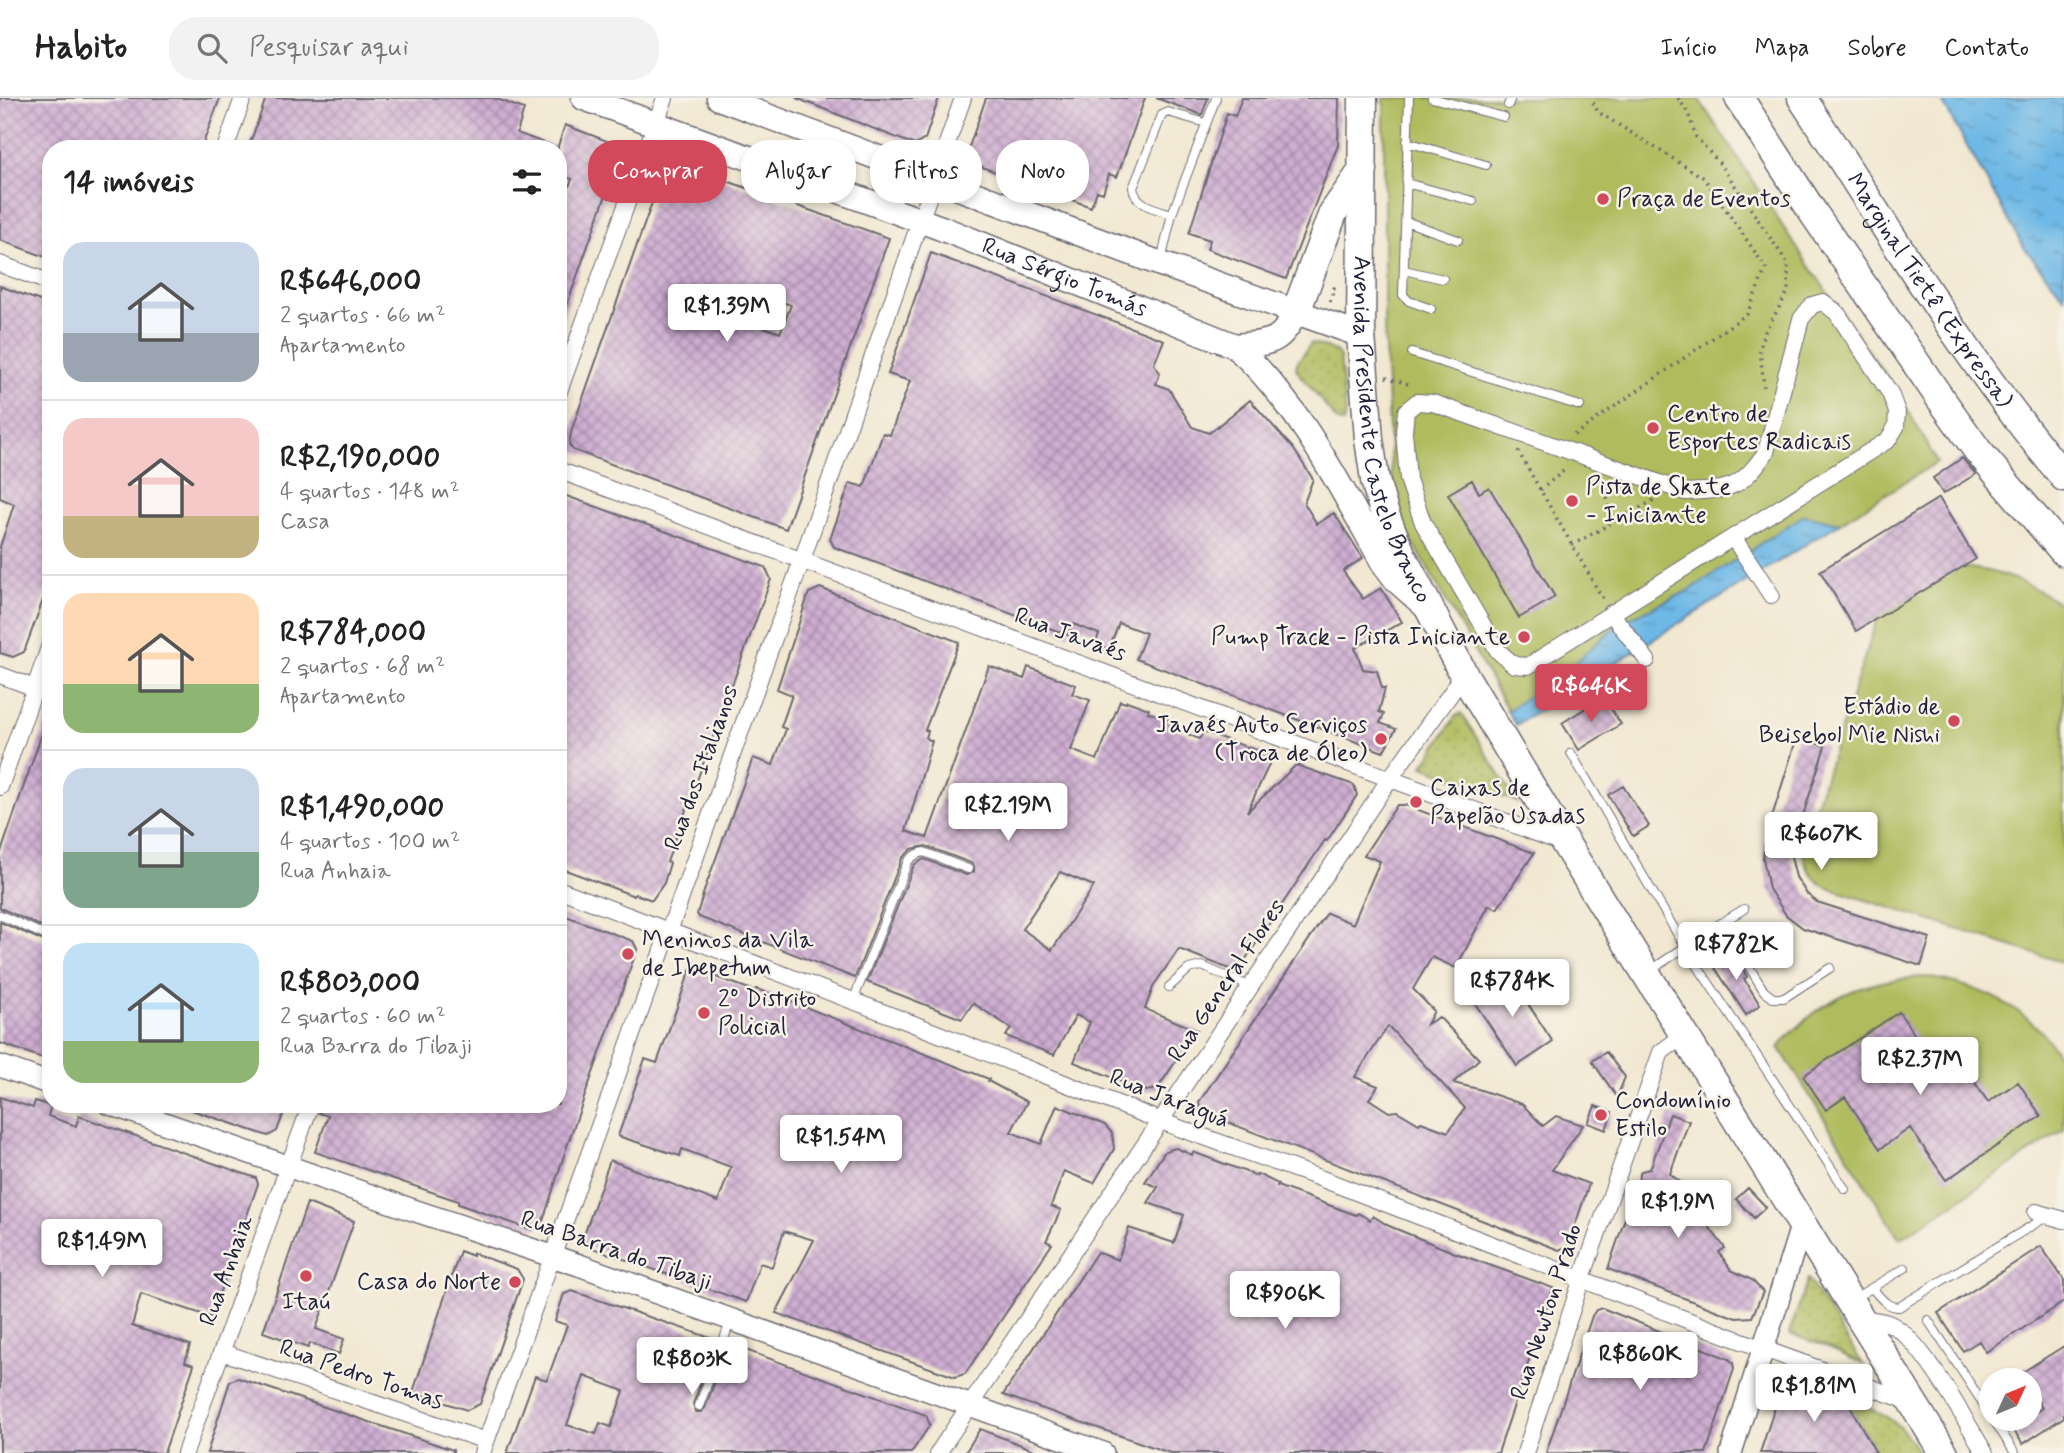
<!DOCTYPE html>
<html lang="pt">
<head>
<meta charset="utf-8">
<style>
  :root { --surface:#fff; --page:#f2f2f2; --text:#222; --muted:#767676; --line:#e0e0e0; --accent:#d1495b }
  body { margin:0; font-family:Mynerve,sans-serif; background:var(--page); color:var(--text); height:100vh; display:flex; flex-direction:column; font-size:26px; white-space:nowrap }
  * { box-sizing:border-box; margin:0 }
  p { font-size:23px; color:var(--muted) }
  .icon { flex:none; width:38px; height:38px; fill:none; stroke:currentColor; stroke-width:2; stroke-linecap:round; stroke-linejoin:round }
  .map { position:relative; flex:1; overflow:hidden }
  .side { position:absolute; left:42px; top:42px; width:525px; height:973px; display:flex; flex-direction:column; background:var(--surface); border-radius:28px; box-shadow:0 4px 10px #0003 }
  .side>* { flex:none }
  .hud { position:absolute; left:588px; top:42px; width:665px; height:63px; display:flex; gap:14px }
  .needle { width:46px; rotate:46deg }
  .tools { position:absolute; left:1979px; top:1270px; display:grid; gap:14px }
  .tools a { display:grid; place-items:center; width:63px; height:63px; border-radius:50%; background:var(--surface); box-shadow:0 4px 10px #0003; font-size:35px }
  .price { position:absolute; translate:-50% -60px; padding:0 16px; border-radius:7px; background:#fff; color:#222; font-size:23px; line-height:46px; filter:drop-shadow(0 2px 4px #0008) }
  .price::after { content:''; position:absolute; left:50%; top:42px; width:21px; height:16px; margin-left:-10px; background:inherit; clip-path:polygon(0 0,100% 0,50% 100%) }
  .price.current { background:var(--accent); color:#fff }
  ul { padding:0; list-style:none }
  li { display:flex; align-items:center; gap:21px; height:175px; padding:0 21px }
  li+li { border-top:2px solid var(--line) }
  li span { display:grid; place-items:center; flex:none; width:196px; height:140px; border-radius:21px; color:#555 }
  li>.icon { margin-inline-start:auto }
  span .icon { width:84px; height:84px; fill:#fffc; stroke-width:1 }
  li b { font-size:30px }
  h2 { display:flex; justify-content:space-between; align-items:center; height:84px; padding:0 21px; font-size:30px }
  .pill { padding:0 24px; border-radius:28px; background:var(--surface); box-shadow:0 4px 10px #0003; font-size:24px; line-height:63px }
  .pill.current { background:var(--accent); color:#fff }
  header { display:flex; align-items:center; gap:42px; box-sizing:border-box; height:98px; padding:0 35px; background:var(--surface); border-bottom:2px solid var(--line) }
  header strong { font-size:33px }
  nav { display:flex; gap:38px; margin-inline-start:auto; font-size:24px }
  .search { width:490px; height:63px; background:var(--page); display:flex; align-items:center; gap:18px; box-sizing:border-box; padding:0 24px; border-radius:28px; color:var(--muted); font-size:26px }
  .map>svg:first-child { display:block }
</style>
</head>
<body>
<header>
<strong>Habito</strong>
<div class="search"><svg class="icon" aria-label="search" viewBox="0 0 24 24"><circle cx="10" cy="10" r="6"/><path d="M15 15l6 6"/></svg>Pesquisar aqui</div>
<nav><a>Início</a><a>Mapa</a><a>Sobre</a><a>Contato</a></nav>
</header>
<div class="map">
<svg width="2064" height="1355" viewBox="0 0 2064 1355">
  <defs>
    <pattern id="grass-dots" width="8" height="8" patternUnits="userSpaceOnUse" patternTransform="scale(1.75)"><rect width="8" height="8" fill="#afbb5d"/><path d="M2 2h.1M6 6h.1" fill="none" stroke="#96a052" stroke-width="1.8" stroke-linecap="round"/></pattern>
    <pattern id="water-ripples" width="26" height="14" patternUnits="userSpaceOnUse" patternTransform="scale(1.75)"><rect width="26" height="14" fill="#6db8e6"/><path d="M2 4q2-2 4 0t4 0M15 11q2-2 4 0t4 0" fill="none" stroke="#5995bc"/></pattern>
    <pattern id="building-cross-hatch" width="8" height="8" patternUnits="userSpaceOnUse" patternTransform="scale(1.75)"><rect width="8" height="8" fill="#ceadd1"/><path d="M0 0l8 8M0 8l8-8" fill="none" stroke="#a78cab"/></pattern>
  </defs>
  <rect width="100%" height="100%" fill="#f7f3e8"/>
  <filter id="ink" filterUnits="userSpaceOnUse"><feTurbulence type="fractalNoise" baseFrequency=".0143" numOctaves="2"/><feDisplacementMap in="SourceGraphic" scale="14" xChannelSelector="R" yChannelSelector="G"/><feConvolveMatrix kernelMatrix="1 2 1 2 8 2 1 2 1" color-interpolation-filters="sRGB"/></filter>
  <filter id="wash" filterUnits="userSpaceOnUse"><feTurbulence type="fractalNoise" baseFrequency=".00686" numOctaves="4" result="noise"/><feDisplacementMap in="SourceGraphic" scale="28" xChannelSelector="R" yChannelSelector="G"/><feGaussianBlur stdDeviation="1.57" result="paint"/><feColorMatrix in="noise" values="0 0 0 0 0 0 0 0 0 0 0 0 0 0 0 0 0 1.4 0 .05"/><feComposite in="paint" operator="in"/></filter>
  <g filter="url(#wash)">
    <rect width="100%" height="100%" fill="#f2e8d2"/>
    <!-- grass -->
    <path fill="url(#grass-dots)" stroke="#686e4c" stroke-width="2" d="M1311,245l25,8 4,6 6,58 -3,8 -6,-2 -41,-52 1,-6z
      M1461,615l56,89 -94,-36 33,-50z
      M1808,1181l55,85 -38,-18 -36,-12z
      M1846,1301c37,15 52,18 73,54h-43z"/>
    <!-- pitch -->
    <path fill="#afbb5d" stroke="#686e4c" stroke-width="2" d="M1384,0h314l105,159 95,136 39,69 -421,263 -123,-218 -9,-180z
      M1950,468c47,3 75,14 114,40v357l-236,-75c-20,-10 -28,-30 -23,-51l86,-260z
      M1926,879c53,8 114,34 137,88 1,11 1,51 1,65l-164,109 -121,-192c42,-49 83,-68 147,-70z"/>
    <!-- water -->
    <path fill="url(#water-ripples)" stroke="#486d90" stroke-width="2" d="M1940,0h124v199l-41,-51z
      M1804,417l36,8 -324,202 -9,-14 62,-43 50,-45 69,-32z"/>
    <g id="blocks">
      <!-- building -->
      <path fill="url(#building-cross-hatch)" fill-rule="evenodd" d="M0,0h220l-19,51h-150v110l-51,-19z
        M266,0h228l30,11 -7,24 38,14v2h-307z
        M796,0h143l-14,41 -10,6z
        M986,0h159l-28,79 -8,-3 -6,19 -6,-2 -6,16 -120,-44 -4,-10z
        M1156,0h52l-6,17z
        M1242,0h97l-1,47 -52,134 -79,-30 3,-9 -21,-7 38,-120 8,3z
        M565,27l58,22 -64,180 -1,-122 4,1 10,-27 -14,-5v-28z
        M667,62l222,78 -103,291 -213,-79 -4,-6 3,-15zM742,190l49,17 -11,28 -48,-17z
        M931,155l233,87 -10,24 6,9 -4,11 13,5 23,38 17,6 41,-33 43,48 20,31 -9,24 13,21 17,-11 29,45 -20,13 20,28 18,-11 21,34 -47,26 8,21 14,2 5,17h3l-6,24 5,2 -4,9 16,6 -13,23 -247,-93 10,-26 -27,-10 -10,26 -14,-4 4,-11 -26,-10 -5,11 -234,-88 -4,-8 20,-56 14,4 19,-54 7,2 20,-54 -22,-7z
        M0,188l51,19v273l-27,74 -11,5 -13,-4v-106l14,-43 -14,-6z
        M1962,360l14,16 -33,20 -10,-16z
        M1472,382l7,13 10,-6 66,110 -36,21 -71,-124z
        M558,395l207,74 6,12 -104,283 3,1 -6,20 -12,17 -17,-6 -1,2 -76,-29v-46l7,-21 -7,-2z
        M1939,400l37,61 -120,72 -36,-60z
        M820,490l139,54 -34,88 3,1 -2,7 6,3 -26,90 21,7 62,-172 35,13 4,-12 48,18 -4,9 18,6 -19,50 26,10 23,-59 6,2 1,-2 22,8 -1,3 25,9 -3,5 29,13 5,-7 69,24 -26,56 49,-47 58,20 3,10 -30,46 -2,-1 -88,132 -58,-23 -25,36 -9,24 52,21 -40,59 -11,2 -72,-29 16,-40 -14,-7 -22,40 -48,-19 5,-8 -38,-25 -11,16 -95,-37 47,-117 10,-6 42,16 8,-3v-5l-3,-4 -45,-17 -14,3 -10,9 -47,120 -156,-61 -2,-3 8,-26 48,-130 20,7 13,-36 -5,-2 11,-32 -15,-6 32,-96zM1060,774l34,14 -42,64 -30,-21z
        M1603,599l18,27 -42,26 -17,-27z
        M48,618h3v215l-51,-23v-53z
        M1797,639l28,9 -31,98 -3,13 5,20 11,17 10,8 113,36 -9,28 -118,-38 -17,-13 -17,-26 -6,-31 3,-22z
        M1623,688l26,40 -16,10 -25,-41z
        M1397,707h8l129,48 -37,56 -8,-4 -33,63 -24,-11 -19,32 21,22 -7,13 12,-7 40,42 -26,24 25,6 44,15 21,22 13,-10 27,9 -31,45 37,14 -21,62 -9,4 -358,-138 -2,-10 128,-189 26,11 27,-63 -16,-6zM1388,928l77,82 -17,24 -27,-10 -2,2 -22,-13 -8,1 -20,-13 9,-13 -23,-9z
        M558,815l75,28 4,8 -70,197 -25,78 -10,6 -74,-26v-3l-143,-49 13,-36 -9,-3 2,-9h237z
        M0,824l51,22v117l-51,-18z
        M1726,853l7,13 5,-3 9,16 -3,2 16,26 -14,10 -36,-55z
        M691,870l64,23 1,-2 26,9 207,81 -1,2 39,21 -16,30 30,12 16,-39 48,20 7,8 2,16 -20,34 -30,-12 -13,35 10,4 -15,31 6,3 -87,130 -10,3 -179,-64 38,-73 -30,-9 -12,36 -12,-4 -14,39 -165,-58 29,-84 108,42 13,-35 -49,-18 -2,7 -62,-20 27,-77 12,4z
        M1507,874l46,70 -36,24 -47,-70z
        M1899,914l35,51 19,-13 35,52 30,-20 23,34 -95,64 -36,-52 -30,21 -35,-52 -19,13 -23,-34z
        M1606,954l19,25 -8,20 -25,-36z
        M0,999l33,11 2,-7 16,5 -3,10 28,10 3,-10 177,62 2,6 -47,133 -70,-23 -9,32 58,19 -5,17 9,3 -30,88h-164z
        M180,1006h107l-10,27 -9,5 -88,-30z
        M1595,1008l17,6 -6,18 -18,-7z
        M1670,1016l19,7 -19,53 27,21 -10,8 15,22 4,-2 19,25 -6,4 12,18 21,10 11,12 -11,25 -16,1 -128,-49 33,-98 9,-2z
        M1176,1050l16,7 1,-3 64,24 1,-2 20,10 -1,2 79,29 2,-2 12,7 3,-4 16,10 64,26 100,36 -55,165h-328l-167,-58 94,-143 21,8 11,-32 45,15 10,-28 -36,-12 10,-16 -13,-5 20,-31z
        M1748,1090l18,19 -12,11 -18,-19z
        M307,1105l47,18 -38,108 28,10 -5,15 -29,-11 -2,5 -45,-16z
        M2041,1148l23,34v22l-78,50 -7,-11 -16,10 -25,-38z
        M460,1153l13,5v-3l44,16 6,10 -43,125 -13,6 -54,-18z
        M572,1193l145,49 -24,64 3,8h5l4,-4 24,-64 197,71 4,10 -19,28h-404l28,-77 12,4 20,-55 -12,-4 9,-27zM584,1278l40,15 -13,36 -11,-4 -4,11 -29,-9z
        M1602,1210l127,51 4,4 1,6 -28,84h-160l46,-137 4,-6z
        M2064,1248v71l-41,27 -17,-25h24v-3l12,-8 -12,-20v-7h-4l-5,-8z
        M238,1280l215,72v3h-246l23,-72z
        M1795,1282l51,19 30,54h-116l23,-71z
        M980,1331l59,23v1h-74z"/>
    </g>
  </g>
  <g filter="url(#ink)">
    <use href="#blocks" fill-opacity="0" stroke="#6b6770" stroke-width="2"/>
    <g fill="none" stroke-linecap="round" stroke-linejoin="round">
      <defs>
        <path id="lane" d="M1409,0l-6,197 6,6 22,8
          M1432,0l72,19
          M1508,7l3,-7
          M1407,44l79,23
          M1406,85l67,18
          M1172,116c-15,-5 -36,-8 -39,-26l29,-73 6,-3 38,11
          M1405,123l53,19
          M1161,163l11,-47 44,-116
          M1404,172l39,9
          M1412,255l168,53
          M1571,655l114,194 160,242
          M0,817l51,23
          M1722,825l42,68 9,7h11l46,-30
          M1703,836l41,-25
          M1651,872l43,-29
          M1169,889l20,-18 13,-3 49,21
          M853,903l55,-140 7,-6 9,-3 44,17
          M1872,1190c8,9 14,19 27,19l147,-90
          M1853,1201l52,-31
          M1928,1222l64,97
          M699,1308l32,-86
          M1993,1321l22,34"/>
        <path id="street" d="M225,51l18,-51
          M0,166l51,19
          M1823,204l14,11 53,80 7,19 -1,15 -8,13 -360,226 -14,-1 -16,-14 -75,-128 -15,-44 -4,-47 2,-21 11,-9 16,1 252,89c44,-2 55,-2 81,-40l35,-133 11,-14z
          M558,296l107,-296
          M558,372l1005,373
          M1733,439l38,58
          M1611,515l36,47
          M0,577l51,19
          M0,689l51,-145
          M558,791l353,134 268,105 146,52 414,160 172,62
          M2036,1114l28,8
          M1860,1220c10,2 24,2 32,7 30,15 74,97 93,128
          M222,1254l264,89
          M185,1355l126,-349
          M482,1355l320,-893 161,-462
          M938,1355l453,-676 73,-102
          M1525,1355l57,-175 79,-226 22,-16"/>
        <path id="secondary" d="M0,968l51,18
          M110,1006l300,105 169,56 524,188
          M1731,1355l71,-230"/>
        <g id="primary">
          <path id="s1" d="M584,0l357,130 294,118c66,59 106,143 149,218l13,17 28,25"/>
          <path d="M719,0l442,166 200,71"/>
          <path d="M1235,248c34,-4 44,0 61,-34"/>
        </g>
        <g id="highway">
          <path id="s2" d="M1363,0l-2,237 8,104 6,41 9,32 18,44 62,119 101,168 379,610"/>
          <path d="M1739,0l75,116 126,184 38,53 86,101"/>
          <path id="s3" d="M1802,0c84,128 163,261 262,379"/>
          <path d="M1296,214l37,-99 30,-43"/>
        </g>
      </defs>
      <!-- lane casing -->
      <use href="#lane" stroke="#6b6770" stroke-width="10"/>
      <!-- street casing -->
      <use href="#street" stroke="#6b6770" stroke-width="18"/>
      <!-- secondary casing -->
      <use href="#secondary" stroke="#6b6770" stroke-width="24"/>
      <!-- primary casing -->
      <use href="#primary" stroke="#6b6770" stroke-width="27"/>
      <!-- highway casing -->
      <use href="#highway" stroke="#6b6770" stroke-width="31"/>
      <!-- path -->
      <path stroke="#6b6770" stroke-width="3.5" stroke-dasharray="2 5" stroke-linecap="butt" d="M1678,0l10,15 8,24 25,28 67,99v28l-25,43 -3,16 4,36
        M1330,204l4,-14 5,2
        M1386,279l25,8
        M1574,337l173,-121 19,-46 -62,-90 -106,-66 -7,-14
        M1518,353l85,148
        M1599,381l6,9 7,35
        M1540,392l26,-21
        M1572,447l84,-46"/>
      <!-- lane -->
      <use href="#lane" stroke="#fff" stroke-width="8"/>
      <!-- street -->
      <use href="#street" stroke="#fff" stroke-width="16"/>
      <!-- secondary -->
      <use href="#secondary" stroke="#fff" stroke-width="21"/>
      <!-- primary -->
      <use href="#primary" stroke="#fff" stroke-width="24"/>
      <!-- highway -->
      <use href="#highway" stroke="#fff" stroke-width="28"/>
    </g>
  </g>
  <!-- markers -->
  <g fill="#d1495b" stroke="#f7f3e8" stroke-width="2.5">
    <circle cx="1603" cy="101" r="7"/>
    <circle cx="1653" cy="330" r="7"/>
    <circle cx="1572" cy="403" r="7"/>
    <circle cx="1524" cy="539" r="7"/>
    <circle cx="1954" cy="623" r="7"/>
    <circle cx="1381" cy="641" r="7"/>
    <circle cx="1416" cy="704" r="7"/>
    <circle cx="628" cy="856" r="7"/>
    <circle cx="704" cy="915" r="7"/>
    <circle cx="1601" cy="1017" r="7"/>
    <circle cx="306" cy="1178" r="7"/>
    <circle cx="515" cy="1184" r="7"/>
  </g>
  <g text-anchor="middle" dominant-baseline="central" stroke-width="5" stroke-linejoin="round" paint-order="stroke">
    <!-- poi labels -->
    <g font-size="24" fill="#22223b" stroke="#f7f3e8" text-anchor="start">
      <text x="1617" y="101">Praça de Eventos</text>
      <text x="1667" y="316">Centro de<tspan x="1667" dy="28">Esportes Radicais</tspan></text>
      <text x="1586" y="389">Pista de Skate<tspan x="1586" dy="28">- Iniciante</tspan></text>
      <text x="1510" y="539" text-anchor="end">Pump Track - Pista Iniciante</text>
      <text x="1940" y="609" text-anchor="end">Estádio de<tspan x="1940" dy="28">Beisebol Mie Nishi</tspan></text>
      <text x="1367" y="627" text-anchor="end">Javaés Auto Serviços<tspan x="1367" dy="28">(Troca de Óleo)</tspan></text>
      <text x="1430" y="690">Caixas de<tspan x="1430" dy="28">Papelão Usadas</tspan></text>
      <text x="642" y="842">Meninos da Vila<tspan x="642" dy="28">de Ibepetum</tspan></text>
      <text x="718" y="901">2º Distrito<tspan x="718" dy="28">Policial</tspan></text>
      <text x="1615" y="1003">Condomínio<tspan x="1615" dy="28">Estilo</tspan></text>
      <text x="501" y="1184" text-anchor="end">Casa do Norte</text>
      <text x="306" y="1204" text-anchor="middle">Itaú</text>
    </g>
    <!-- street labels -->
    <g font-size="24" fill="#22223b" stroke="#f7f3e8">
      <text stroke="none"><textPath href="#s1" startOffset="513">Rua Sérgio Tomás</textPath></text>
      <text stroke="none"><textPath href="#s3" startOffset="231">Marginal Tietê (Expressa)</textPath></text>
      <text stroke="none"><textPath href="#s2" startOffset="336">Avenida Presidente Castelo Branco</textPath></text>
      <text transform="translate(1070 537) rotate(20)">Rua Javaés</text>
      <text transform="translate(702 670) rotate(-70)">Rua dos Italianos</text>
      <text transform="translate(1227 883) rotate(-56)">Rua General Flores</text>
      <text transform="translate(1169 1001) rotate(21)">Rua Jaraguá</text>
      <text transform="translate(616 1153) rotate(19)">Rua Barra do Tibaji</text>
      <text transform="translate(227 1173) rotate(-70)">Rua Anhaia</text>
      <text transform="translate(1547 1214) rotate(-72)">Rua Newton Prado</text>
      <text transform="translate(361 1277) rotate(19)">Rua Pedro Tomas</text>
    </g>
  </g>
</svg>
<div class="tools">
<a><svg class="needle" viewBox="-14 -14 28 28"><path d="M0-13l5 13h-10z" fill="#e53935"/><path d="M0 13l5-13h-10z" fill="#767676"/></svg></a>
</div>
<b class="price" style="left:727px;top:246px">R$1.39M</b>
<b class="price current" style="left:1591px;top:626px">R$646K</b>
<b class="price" style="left:1008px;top:745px">R$2.19M</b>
<b class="price" style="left:1821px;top:774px">R$607K</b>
<b class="price" style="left:1736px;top:884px">R$782K</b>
<b class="price" style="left:1512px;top:921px">R$784K</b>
<b class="price" style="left:1920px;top:999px">R$2.37M</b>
<b class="price" style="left:841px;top:1077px">R$1.54M</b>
<b class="price" style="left:1678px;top:1142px">R$1.9M</b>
<b class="price" style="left:102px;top:1181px">R$1.49M</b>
<b class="price" style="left:1285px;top:1233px">R$906K</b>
<b class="price" style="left:1640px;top:1294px">R$860K</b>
<b class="price" style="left:692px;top:1299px">R$803K</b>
<b class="price" style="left:1814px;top:1326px">R$1.81M</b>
<div class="hud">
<a class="pill current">Comprar</a>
<a class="pill">Alugar</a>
<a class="pill">Filtros</a>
<a class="pill">Novo</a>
</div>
<section class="side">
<h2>14 imóveis<svg class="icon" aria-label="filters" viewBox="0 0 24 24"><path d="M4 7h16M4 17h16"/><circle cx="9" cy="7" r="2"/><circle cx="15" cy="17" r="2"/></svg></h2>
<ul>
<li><span style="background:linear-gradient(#c9d6e8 65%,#9aa5b1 0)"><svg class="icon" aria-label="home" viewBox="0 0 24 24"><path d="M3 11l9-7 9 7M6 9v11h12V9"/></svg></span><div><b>R$646,000</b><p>2 quartos · 66 m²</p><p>Apartamento</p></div></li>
<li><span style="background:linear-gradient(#f6c9c9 70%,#c2b280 0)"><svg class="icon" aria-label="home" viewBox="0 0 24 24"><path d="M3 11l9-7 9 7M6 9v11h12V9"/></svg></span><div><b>R$2,190,000</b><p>4 quartos · 148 m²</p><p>Casa</p></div></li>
<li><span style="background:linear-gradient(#ffd9b3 65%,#8fb573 0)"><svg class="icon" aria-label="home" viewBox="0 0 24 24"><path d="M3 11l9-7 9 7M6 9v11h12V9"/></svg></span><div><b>R$784,000</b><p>2 quartos · 68 m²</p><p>Apartamento</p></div></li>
<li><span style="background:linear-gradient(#c9d6e8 60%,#7fa58c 0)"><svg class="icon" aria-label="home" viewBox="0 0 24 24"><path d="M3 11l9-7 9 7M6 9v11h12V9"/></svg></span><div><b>R$1,490,000</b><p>4 quartos · 100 m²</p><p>Rua Anhaia</p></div></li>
<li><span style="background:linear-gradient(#bfe0f5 70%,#8fb573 0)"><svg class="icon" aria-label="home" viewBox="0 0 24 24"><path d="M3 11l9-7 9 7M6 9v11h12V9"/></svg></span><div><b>R$803,000</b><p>2 quartos · 60 m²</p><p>Rua Barra do Tibaji</p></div></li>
</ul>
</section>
</div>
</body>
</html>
